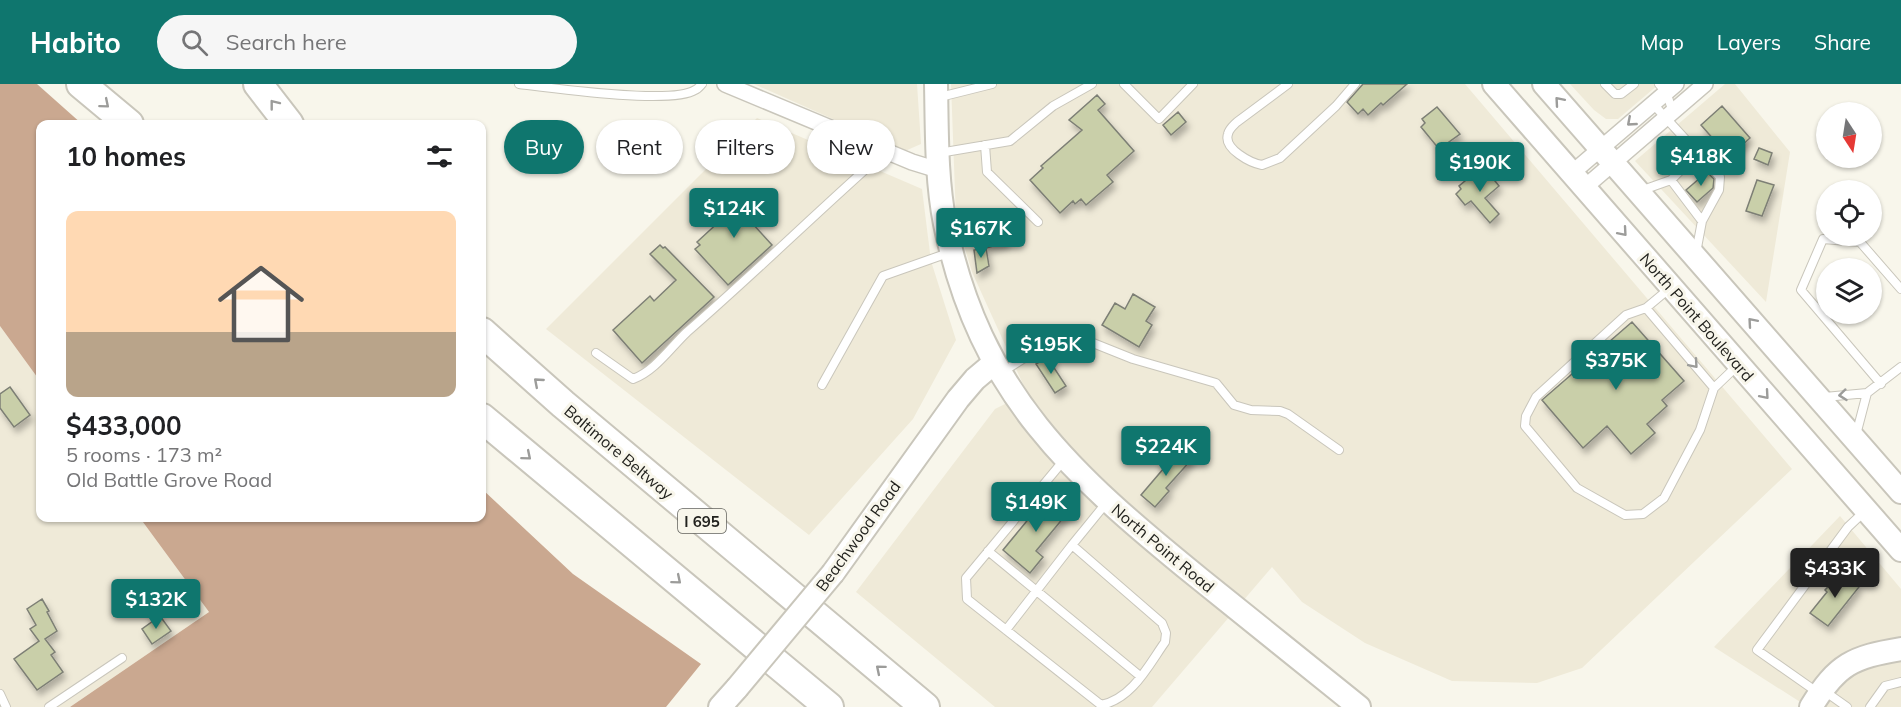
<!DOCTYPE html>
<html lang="en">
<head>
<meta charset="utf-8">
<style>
  :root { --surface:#fff; --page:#f6f6f6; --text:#202124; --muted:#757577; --line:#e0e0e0; --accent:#0f766e }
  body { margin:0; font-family:Mulish,sans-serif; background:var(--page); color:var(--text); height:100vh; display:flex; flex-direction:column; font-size:22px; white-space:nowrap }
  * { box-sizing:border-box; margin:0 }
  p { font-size:20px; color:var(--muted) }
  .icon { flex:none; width:33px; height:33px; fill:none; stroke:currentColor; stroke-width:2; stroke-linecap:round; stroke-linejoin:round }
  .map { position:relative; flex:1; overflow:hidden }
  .drawer { position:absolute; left:36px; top:36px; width:450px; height:402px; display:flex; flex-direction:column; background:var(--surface); border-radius:12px; box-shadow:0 2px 4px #0004 }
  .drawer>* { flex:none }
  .hud { position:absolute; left:504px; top:36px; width:570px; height:54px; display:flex; gap:12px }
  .needle { width:39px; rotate:168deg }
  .tools { position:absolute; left:1816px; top:18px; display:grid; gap:12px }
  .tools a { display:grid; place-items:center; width:66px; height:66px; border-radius:50%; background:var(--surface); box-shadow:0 2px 4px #0004; font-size:30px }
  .price { position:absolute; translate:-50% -51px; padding:0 14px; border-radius:6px; background:var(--accent); color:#fff; font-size:20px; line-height:39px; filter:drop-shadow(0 2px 3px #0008) }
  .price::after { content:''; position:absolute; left:50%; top:36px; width:18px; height:14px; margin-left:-9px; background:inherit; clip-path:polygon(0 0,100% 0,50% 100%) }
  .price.selected { background:#222; color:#fff }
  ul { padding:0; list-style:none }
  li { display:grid; align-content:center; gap:12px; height:318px; padding:0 30px }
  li+li { border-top:2px solid var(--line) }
  li span { display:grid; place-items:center; height:186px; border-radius:12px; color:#555 }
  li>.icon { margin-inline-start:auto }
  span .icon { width:108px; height:108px; fill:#fffc; stroke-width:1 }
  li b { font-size:26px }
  h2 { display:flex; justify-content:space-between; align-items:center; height:72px; padding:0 30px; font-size:26px }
  .tag { padding:0 21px; border-radius:27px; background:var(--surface); box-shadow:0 2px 4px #0004; font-size:21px; line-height:54px }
  .tag.selected { background:var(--accent); color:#fff }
  header { display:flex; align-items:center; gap:36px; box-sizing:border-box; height:84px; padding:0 30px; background:var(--accent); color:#fff }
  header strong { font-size:28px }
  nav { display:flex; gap:33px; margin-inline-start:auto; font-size:21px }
  .search { width:420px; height:54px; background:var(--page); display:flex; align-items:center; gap:15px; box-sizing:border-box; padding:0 21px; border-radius:33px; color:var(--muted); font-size:22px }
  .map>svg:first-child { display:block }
</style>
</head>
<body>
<header>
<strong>Habito</strong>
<div class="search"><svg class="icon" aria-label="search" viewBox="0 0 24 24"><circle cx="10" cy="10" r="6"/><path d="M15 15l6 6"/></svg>Search here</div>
<nav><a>Map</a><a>Layers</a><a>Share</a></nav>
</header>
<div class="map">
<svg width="1901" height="623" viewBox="0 0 1901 623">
  <defs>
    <filter id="shadow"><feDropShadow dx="3" dy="5.5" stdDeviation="3" flood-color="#0004"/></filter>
  </defs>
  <rect width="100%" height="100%" fill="#f8f6eb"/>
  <!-- built -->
  <path fill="#efead8" d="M754,0h163l4,60 -16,7z
    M951,0h514l327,385 -210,199 -45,15 -85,-2 -87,-38 -63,-41 -30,-35 -120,140h-157l-139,-115 139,-183 32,-16 -55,-121 -16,-53z
    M1570,0h89l-41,35h-12l-12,-9z
    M1725,0h10l55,68 -24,150 -131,-141z
    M757,34l165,71 9,72 25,79 -43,79 -104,116 -263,-206z
    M0,242l40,55v137h100l69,94 -139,95h-70z
    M1840,432l61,73v118h-93l-94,-60z"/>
  <!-- forest -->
  <path fill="#caa890" d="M0,0h37l45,40h-42v257l-40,-55z
    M482,405l91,85 128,90 -35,43h-596l139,-95 -69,-94h342z"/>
  <!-- building -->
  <path fill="#c9cfa9" stroke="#7d7f75" stroke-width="1.5" filter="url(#shadow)" d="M1363,0h44l-24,21 -2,-2 -13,12 -5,-6 -5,5 -11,-12z
    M1097,11l8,9 -7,6 36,41 -27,24 6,7 -27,23 -5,-6 -6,5 -2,-3 -13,12 -30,-33 13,-12 -2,-2 41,-36 -13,-10z
    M1722,22l28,32 -21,19 -28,-32z
    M1437,23l23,27 -21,15 -18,-22 4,-4 -3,-4z
    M1178,28l8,10 -15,13 -8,-10z
    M1759,64l13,5 -4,12 -14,-6z
    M1483,82l16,20 -14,12 14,16 -9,9 -19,-22 -6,4 -9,-11 5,-5 -2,-3z
    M1707,88l7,7 -1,9 -16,14 -11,-12z
    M1757,96l17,5 -12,31 -16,-5z
    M745,105l15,17 -8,6 5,6 -6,4 21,23 -44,40 -33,-36 5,-4 -3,-3 25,-23 -4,-5z
    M1000,130l7,29 -21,5 -4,-30z
    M660,161l3,3 2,-1 49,50 -72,66 -29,-33 37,-34 4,5 22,-21 -26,-26z
    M986,164l3,18 -12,7 -3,-23z
    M1133,210l22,13 -9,14 6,4 -13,22 -37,-22 13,-22 10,6z
    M1632,238l52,59 -22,19 5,6 -20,18 8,9 -24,21 -24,-28 -24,22 -41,-48z
    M1047,273l19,29 -11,7 -19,-29z
    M10,303l20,28 -16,12 -14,-19v-14z
    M1181,364l11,11 -26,29 3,3 -14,16 -14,-12 23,-27 -2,-2z
    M1049,410l20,17 -33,40 7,6 -13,16 -27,-23z
    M1841,489l18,14 -31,39 -18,-13 17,-21 -2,-2z
    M42,515l7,12 -2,1 10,19 -12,8 10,13 -4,3 12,17 -26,18 -23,-31 25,-18 -9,-12 6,-4 -9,-16z
    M160,532l11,15 -19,13 -10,-15z"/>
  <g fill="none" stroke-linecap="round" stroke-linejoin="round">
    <defs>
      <path id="lane" d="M519,0c32,4 153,21 176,6 3,-1 5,-4 7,-6
        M1124,0l35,35 34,-35
        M1288,0l-51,38c-4,4 -8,7 -9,12 -5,15 23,29 34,31l18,-7 56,-52 19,-22
        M1605,0l10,10h6l13,-10
        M1659,0l7,8 7,20
        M940,13l52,-13
        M1653,20l67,73 -1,13 -17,31
        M985,61l2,27 51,50
        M939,69l71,-12 43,-35 39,-22
        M1671,96l27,-27
        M1640,107l31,-11 31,41 -6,32
        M1670,204l-24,20 -20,7 -90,82 -10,19 -1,10 52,62 48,27 18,-1 21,-16 36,-68 14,-42 24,-23
        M1646,224l68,80
        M596,269l37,26c22,-8 37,-31 54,-47 68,-59 132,-122 199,-181
        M1004,287l22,-14 45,-18h12l50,20 83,24 18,22 17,5 29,1 8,3 51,36
        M1881,300l-80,-94 22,-51 37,3 41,47
        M822,301l61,-109 68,-24
        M1825,313l42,-4 34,-26
        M1856,351l11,-42
        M1072,461l35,-43
        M988,467l152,125
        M1006,546l66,-85 90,78 4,10 -1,9c-17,24 -33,57 -64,63l-134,-106 -1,-21 98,-118
        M1823,606l24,17
        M1817,608l-60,-42 91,-123 17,-16
        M0,610l6,13
        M49,623l73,-49
        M1870,623l15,-21 16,-4"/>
      <path id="street" d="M725,0l187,78 26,8
        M1572,89l104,-89
        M1584,104l121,-104"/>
      <path id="secondary" d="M936,0c1,47 0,94 9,140 35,170 127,251 255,355 53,43 106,85 159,128
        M1494,0l407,466
        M1544,0l357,408
        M833,489l125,-174 17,-20 19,-16
        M720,623l17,-19
        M1811,623c26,-43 42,-50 90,-58"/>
      <path id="highway" d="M81,0l48,40
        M258,0l31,40
        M482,248l81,72 362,303
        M482,334l347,289"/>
    </defs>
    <!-- lane casing -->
    <use href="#lane" stroke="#c9c6bb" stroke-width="10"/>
    <!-- street casing -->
    <use href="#street" stroke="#c9c6bb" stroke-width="18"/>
    <!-- secondary casing -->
    <use href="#secondary" stroke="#c9c6bb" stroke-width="26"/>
    <!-- highway casing -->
    <use href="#highway" stroke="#c9c6bb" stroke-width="32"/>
    <!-- lane -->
    <use href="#lane" stroke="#fff" stroke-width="8"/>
    <!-- street -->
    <use href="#street" stroke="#fff" stroke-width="15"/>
    <!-- secondary -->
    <use href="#secondary" stroke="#fff" stroke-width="22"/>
    <!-- highway -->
    <use href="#highway" stroke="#fff" stroke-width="28"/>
    <defs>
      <path id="secondary-bridge" d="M737,604l96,-115"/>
    </defs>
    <!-- secondary-bridge casing -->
    <use href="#secondary-bridge" stroke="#c9c6bb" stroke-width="26" stroke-linecap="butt"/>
    <!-- secondary-bridge -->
    <use href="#secondary-bridge" stroke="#fff" stroke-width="22"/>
  </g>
  <!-- one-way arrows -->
  <defs><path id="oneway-chevron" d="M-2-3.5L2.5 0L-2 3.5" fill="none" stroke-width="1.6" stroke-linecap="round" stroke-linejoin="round" transform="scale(1.5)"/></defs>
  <g stroke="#9c9c9a">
    <use href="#oneway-chevron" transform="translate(1559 17) rotate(-131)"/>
    <use href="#oneway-chevron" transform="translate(105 20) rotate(40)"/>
    <use href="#oneway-chevron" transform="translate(274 20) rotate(-128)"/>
    <use href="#oneway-chevron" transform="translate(1631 38) rotate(139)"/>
    <use href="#oneway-chevron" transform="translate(1623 148) rotate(49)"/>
    <use href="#oneway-chevron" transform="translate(1752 238) rotate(-131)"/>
    <use href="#oneway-chevron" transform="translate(1694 280) rotate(49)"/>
    <use href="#oneway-chevron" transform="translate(538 298) rotate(-139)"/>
    <use href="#oneway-chevron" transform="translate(1765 311) rotate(49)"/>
    <use href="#oneway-chevron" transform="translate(1843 311) rotate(174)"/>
    <use href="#oneway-chevron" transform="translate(527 372) rotate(40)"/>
    <use href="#oneway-chevron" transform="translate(677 496) rotate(40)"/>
    <use href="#oneway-chevron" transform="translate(880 585) rotate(-140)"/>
  </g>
  <g text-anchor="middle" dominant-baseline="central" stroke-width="6" stroke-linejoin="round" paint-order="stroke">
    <!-- shield labels -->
    <rect fill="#f8f6eb" stroke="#62625c" stroke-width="1.5" x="678" y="425" width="48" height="24" rx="4.5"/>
    <g font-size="15" font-weight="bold" fill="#22221e">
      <text x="702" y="437">I 695</text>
    </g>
    <!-- street labels -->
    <g font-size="16" fill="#22221e" stroke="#f8f6eb">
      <text transform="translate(1697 233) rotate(49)">North Point Boulevard</text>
      <text transform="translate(619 368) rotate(40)">Baltimore Beltway</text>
      <text transform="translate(858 452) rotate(-54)">Beachwood Road</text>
      <text transform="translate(1163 464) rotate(40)">North Point Road</text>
    </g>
  </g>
</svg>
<div class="tools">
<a><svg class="needle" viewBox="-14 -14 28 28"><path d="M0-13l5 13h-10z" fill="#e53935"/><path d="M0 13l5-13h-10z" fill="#757577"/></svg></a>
<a><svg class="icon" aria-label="locate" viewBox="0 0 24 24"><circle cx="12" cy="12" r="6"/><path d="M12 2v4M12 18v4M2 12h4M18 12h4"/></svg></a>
<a><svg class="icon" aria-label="layers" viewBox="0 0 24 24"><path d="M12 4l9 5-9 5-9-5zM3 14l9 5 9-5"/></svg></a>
</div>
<b class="price" style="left:1701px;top:103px">$418K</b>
<b class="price" style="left:1480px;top:109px">$190K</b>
<b class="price" style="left:734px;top:155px">$124K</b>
<b class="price" style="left:981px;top:175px">$167K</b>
<b class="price" style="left:1051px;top:291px">$195K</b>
<b class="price" style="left:1616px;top:307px">$375K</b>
<b class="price" style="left:1166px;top:393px">$224K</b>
<b class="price" style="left:1036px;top:449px">$149K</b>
<b class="price selected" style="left:1835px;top:515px">$433K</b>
<b class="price" style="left:156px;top:546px">$132K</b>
<div class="hud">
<a class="tag selected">Buy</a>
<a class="tag">Rent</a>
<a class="tag">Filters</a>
<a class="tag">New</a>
</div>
<section class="drawer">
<h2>10 homes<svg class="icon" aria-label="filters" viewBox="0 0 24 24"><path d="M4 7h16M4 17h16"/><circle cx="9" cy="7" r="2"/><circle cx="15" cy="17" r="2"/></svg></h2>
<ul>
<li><span style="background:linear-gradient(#ffd9b3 65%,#b9a48a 0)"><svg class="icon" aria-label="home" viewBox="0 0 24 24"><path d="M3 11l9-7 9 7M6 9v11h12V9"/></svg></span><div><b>$433,000</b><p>5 rooms · 173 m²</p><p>Old Battle Grove Road</p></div></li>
</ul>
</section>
</div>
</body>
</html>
